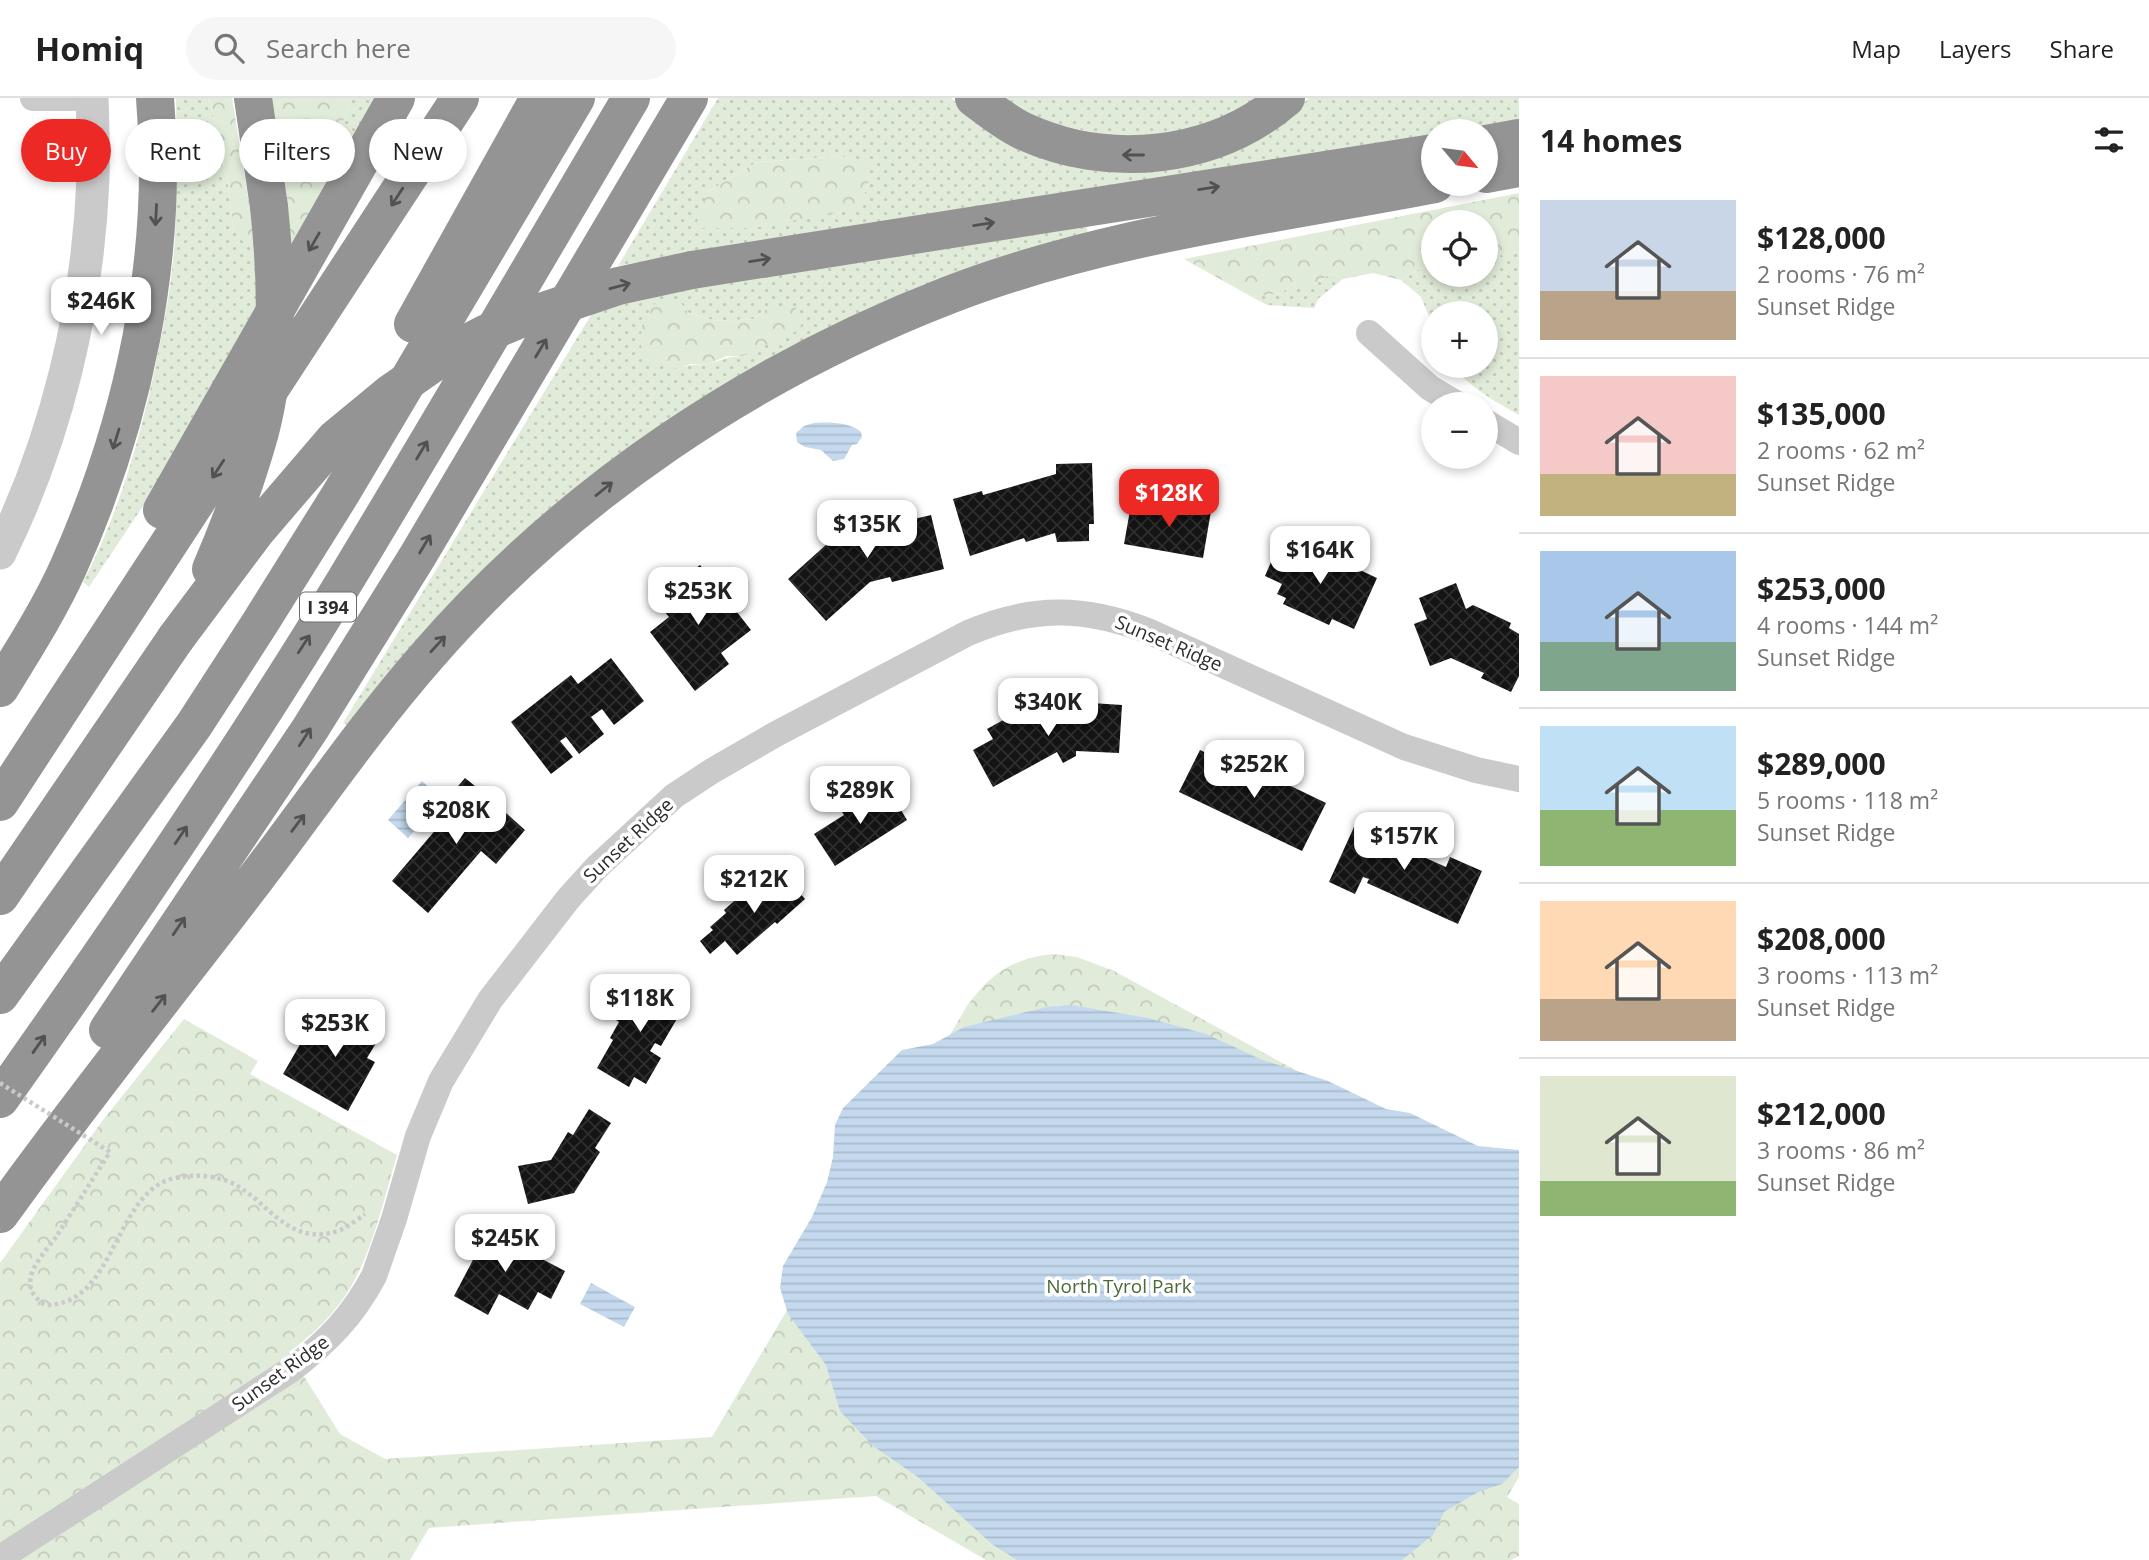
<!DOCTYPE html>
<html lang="en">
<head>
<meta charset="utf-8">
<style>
  :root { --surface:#fff; --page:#f6f6f6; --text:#222; --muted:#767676; --line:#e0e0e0; --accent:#ed2925 }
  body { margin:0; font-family:"Open Sans",sans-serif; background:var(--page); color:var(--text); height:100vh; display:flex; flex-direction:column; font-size:26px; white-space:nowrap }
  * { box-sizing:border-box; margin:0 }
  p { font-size:23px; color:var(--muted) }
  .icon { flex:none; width:38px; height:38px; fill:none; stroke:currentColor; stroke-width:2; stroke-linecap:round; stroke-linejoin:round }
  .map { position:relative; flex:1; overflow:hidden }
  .drawer { display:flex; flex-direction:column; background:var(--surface); width:630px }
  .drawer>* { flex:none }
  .banner { position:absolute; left:21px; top:21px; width:665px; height:63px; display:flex; gap:14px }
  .needle { width:46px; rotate:119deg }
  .buttons { position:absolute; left:1421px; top:21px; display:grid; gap:14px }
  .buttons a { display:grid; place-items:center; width:77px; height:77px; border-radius:50%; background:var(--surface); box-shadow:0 4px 10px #0003; font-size:35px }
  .price { position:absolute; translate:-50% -60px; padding:0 16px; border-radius:14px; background:#fff; color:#222; font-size:23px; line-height:46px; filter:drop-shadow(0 2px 4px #0008) }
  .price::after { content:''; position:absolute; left:50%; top:42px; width:21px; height:16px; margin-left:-10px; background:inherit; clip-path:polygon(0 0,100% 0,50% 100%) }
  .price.on { background:var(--accent); color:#fff }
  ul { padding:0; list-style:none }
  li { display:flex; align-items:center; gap:21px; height:175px; padding:0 21px }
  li+li { border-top:2px solid var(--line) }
  li span { display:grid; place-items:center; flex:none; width:196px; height:140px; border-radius:0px; color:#555 }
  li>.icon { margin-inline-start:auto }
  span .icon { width:84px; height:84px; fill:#fffc; stroke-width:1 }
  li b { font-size:30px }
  h2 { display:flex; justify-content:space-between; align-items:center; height:84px; padding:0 21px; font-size:30px }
  .pill { padding:0 24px; border-radius:32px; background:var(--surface); box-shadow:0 4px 10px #0003; font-size:24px; line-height:63px }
  .pill.on { background:var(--accent); color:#fff }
  header { display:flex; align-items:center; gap:42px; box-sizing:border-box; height:98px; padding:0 35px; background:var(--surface); border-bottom:2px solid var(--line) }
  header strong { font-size:33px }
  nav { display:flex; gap:38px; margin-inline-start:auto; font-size:24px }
  .search { width:490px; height:63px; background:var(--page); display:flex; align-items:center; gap:18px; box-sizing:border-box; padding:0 24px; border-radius:38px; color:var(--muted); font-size:26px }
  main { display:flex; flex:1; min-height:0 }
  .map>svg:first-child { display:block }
</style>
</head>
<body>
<header>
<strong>Homiq</strong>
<div class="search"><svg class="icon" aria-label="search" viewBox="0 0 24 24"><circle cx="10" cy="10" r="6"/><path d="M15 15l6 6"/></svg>Search here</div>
<nav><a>Map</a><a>Layers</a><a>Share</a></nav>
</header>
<main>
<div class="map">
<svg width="1519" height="1462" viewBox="0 0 1519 1462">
  <defs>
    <pattern id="grass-dots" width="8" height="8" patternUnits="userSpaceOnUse" patternTransform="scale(1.75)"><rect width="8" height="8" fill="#e1ebd9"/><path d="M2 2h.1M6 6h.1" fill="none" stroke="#c1cabb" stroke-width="1.8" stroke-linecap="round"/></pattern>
    <pattern id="forest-crowns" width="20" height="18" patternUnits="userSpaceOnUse" patternTransform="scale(1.75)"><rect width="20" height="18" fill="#e1ebd9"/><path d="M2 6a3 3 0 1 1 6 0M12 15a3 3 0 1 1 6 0" fill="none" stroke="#c1cabb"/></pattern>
    <pattern id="water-rules" width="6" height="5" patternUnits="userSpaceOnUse" patternTransform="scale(1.75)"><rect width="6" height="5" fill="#c4d9ed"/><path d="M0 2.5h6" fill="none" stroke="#a9bbcc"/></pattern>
    <pattern id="building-cross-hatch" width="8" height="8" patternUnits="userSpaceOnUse" patternTransform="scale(1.75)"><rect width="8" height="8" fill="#141414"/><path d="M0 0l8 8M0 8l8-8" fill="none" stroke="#2e2e2e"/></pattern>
  </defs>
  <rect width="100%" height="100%" fill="#fff"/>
  <!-- grass -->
  <path fill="url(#grass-dots)" fill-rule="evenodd" d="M176,0h33l19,87 5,43 23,18 1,74 -106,174 -62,93 -6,-5c39,-74 61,-157 77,-239 7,-35 13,-70 15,-106 2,-46 2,-93 1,-139z
    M353,0h27l-52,94 -7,-19z
    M718,0h233l24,20 96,44 229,-56 9,-8h210v28l-37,5h-49v7l-768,119 -47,9zM840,58l26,7 3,18 -6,17 -156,-6 50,-30z
    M997,0h262l-33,21 -51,16 -59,2 -77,-16z
    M1086,128l3,11 -337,138 -398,353 -11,-5 251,-413 81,-19zM678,202l11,13 27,8 37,-2 12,-9 -23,46c-14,0 -22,5 -35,8 -13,3 -14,-2 -28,5z
    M1486,153h6l12,5 15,-5v164c-25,-14 -48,-27 -67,-49h34v-53h-53v13l-12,-29 -20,-17 32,-19v14h53z
    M1331,175l12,6 -24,19 -5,10 -47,-3 -15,-8 30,-4 8,-7h23z"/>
  <!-- forest -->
  <path fill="url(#forest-crowns)" d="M209,0h23l24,148h-10l-13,-18 -5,-43z
    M269,0h84l-32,75 7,19 -36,65z
    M840,58l27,7 2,18 -6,17 -11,12 -99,18h-58l12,-36 50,-30z
    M1519,95v58l-15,5 -12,-5h-6v-29h-53v39l-32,19 -28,-7 -30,6 -12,-6 -18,13h-23l-8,7 -30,4 -68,-38z
    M667,200l11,2 11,13 27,8 37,-2 12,-9 21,-5 10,3 6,14 -3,8 -57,26h-15l-21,9 -16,-1 -11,5 -23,-4 -11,-8 -5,-14 2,-17 10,-21z
    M1052,856l25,3 37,14 405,221v285l-12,20 12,7v52l-8,4h-525l-110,-64 -447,32 -19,32h-410v-297l103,-143 81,-101 74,42 -8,13 147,81c-15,49 -26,107 -57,148 -14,19 -32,35 -51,49l51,82 45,25 327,-22 255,-431c23,-32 45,-47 85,-52z"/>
  <!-- water -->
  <path fill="url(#water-rules)" d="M814,325c14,-1 35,-1 47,9l1,5 -5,7 -5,1 -8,14 -11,2 -12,-11 -16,-3 -8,-5 -1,-9 8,-7z
    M422,683l20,18 -34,39 -20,-18z
    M1071,907l77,13 58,16 54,25 68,22 58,28 24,4 68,33 41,4v317l-17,17 -24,8 -34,20 -11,23 -31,25h-385l-24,-15 -75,-68 -45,-31 -33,-35 -14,-46 -38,-51 -8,-26 3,-22 29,-49 15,-35 6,-25 2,-32 8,-17 59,-58 31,-6 31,-17 83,-20z
    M591,1185l44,24 -11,20 -44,-23z"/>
  <!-- building -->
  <path fill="url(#building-cross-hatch)" d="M1092,365l2,61h-5v17l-32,1 -2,-9 -29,9 -2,-4 -54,18 -17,-57 29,-8 1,4 73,-21v-10z
    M1154,403l57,10 -8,47 -79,-14 7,-39 21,3z
    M891,416l2,10 38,-9 13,54 -52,13 -2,-5 -20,5 -44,39 -38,-42 60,-54z
    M1280,443l64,29 3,-6 30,14 -23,51 -22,-10 -3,6 -46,-21 3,-6 -9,-4 5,-10 -17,-8z
    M700,467l51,65 -30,23 8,11 -34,27 -45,-59 19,-15 -14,-17z
    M1456,485l10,26 7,-4 38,18 -2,5 10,6v42l-8,16 -30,-14 3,-5 -33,-15 -21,8 -16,-42 13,-5 -8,-21z
    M611,560l33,43 -30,24 -12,-16 -11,8 13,17 -25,20 -13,-17 -6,4 13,16 -22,17 -40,-52 60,-47 7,9z
    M1076,604l46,3 -3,48 -43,-2v5l-13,7 -6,-11 -64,35 -20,-37 20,-11 -6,-10 45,-25 7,13 11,-6 25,2z
    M1200,652l69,33 3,-6 54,26 -24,48 -123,-59z
    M465,680l15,12 -10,10 19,16 8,-11 28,25 -29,34 -15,-13 -53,62 -36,-32 52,-61 -9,-7z
    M887,689l20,33 -72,46 -21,-32 30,-19 -5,-8 18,-11 5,7z
    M1359,718l39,18 -4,10 52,23 4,-10 32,14 -24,53 -91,-41 2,-4 -6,-2 -8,17 -26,-12z
    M780,773l25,28 -28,25 -2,-2 -38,33 -12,-14 -15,13 -10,-13 13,-11 -3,-3 16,-14 -2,-3 25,-22 5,5z
    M647,879l33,19 -9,17 7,4 -17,29 -6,-3 -5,8 11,7 -15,26 -12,-7 -5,10 -32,-19 16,-28 -3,-2 9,-16 -3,-2 19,-31 3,3z
    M331,909l50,28 -14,23 8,4 -27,49 -65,-37 27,-47 7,4z
    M589,1011l22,14 -16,25 5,4 -26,41 -46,11 -10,-38 33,-6 17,-28 5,3z
    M479,1128l86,45 -14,28 -13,-7 -10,18 -29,-16 -11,21 -34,-19 20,-38 -9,-5z"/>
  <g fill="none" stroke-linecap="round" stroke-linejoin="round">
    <!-- path -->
    <path stroke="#cacaca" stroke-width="4.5" stroke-dasharray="3.5 3.5" stroke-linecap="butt" d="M56,1139c-16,22 -43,47 -11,68 72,1 68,-114 130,-127 19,-4 39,-3 57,5 37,18 55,64 106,48 10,-4 19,-11 27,-17"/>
    <!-- minor -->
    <path stroke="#cacaca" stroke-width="26" d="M33,0h40
      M1369,235l61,55 27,16
      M1486,324l33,20
      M0,1460l292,-189c36,-28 60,-52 82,-93l20,-57 24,-83 23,-55 49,-81 78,-101 29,-32 77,-71 38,-25 64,-37 192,-101c63,-27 116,-27 180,-2l256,116 72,23 43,9"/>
    <!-- tertiary -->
    <path stroke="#cacaca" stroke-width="33" d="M0,455c57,-116 88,-246 93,-375 1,-27 0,-53 -1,-80"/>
    <!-- motorway -->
    <path stroke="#949494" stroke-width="38" d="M253,0l16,109
      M974,0c16,12 32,25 49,33 85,39 191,29 263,-33
      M1486,46l33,-6
      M1486,76l33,-6
      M692,172l741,-117
      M413,226l126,-226
      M162,412l234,-412
      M0,590c24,-39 49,-78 68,-120 65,-145 101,-310 87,-470
      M0,704l460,-704
      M0,798l176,-258
      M0,897l194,-270 66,-102 80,-128 236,-397
      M108,932l202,-301 107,-172 272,-459
      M0,1001c120,-169 238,-342 346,-520 96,-159 190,-320 285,-481
      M0,1116c79,-110 164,-216 247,-324 60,-78 116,-161 181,-235 140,-161 322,-283 521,-360 155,-60 324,-80 486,-111"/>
    <!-- path-bridge -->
    <path stroke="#cacaca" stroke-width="4.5" stroke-dasharray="3.5 3.5" stroke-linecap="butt" d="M0,985l110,69 -54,85"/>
    <!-- motorway-bridge -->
    <path stroke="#949494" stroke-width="38" d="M211,471c19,-44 36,-90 49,-137 19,-73 17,-151 9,-225
      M176,540l80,-107 79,-92 57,-47 56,-39 39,-20 36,-15 95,-32 74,-16"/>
  </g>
  <!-- one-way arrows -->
  <defs><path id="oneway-shaft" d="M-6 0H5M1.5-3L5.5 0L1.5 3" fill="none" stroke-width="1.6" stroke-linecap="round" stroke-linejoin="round" transform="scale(1.75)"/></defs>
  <g stroke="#515151">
    <use href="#oneway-shaft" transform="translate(1133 57) rotate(180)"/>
    <use href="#oneway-shaft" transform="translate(1209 90) rotate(-9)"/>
    <use href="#oneway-shaft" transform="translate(397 99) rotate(123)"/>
    <use href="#oneway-shaft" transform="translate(156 117) rotate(93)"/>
    <use href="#oneway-shaft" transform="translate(984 126) rotate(-9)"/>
    <use href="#oneway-shaft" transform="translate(314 144) rotate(120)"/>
    <use href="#oneway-shaft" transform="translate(760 162) rotate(-9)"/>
    <use href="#oneway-shaft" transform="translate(620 188) rotate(-15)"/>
    <use href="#oneway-shaft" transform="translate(541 250) rotate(-59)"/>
    <use href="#oneway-shaft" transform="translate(116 341) rotate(107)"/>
    <use href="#oneway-shaft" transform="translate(422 352) rotate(-59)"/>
    <use href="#oneway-shaft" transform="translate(218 371) rotate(123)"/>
    <use href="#oneway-shaft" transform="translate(604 391) rotate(-39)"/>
    <use href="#oneway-shaft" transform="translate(425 446) rotate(-59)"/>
    <use href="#oneway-shaft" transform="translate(304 546) rotate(-57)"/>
    <use href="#oneway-shaft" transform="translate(438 546) rotate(-47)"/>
    <use href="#oneway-shaft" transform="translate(305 639) rotate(-57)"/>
    <use href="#oneway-shaft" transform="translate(298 725) rotate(-53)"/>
    <use href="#oneway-shaft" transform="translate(181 737) rotate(-56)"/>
    <use href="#oneway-shaft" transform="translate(179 828) rotate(-56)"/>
    <use href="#oneway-shaft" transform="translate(159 905) rotate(-52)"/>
    <use href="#oneway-shaft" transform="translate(39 946) rotate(-55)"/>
  </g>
  <g text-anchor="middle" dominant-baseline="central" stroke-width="7" stroke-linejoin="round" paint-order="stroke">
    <!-- shield labels -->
    <rect fill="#fff" stroke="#6c6c6c" stroke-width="2" x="300" y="494.5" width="56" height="29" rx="5"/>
    <g font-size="18" font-weight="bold" fill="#2d2d2d">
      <text x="328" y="509">I 394</text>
    </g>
    <!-- street labels -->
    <g font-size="19" fill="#2d2d2d" stroke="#fff">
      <text transform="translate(1169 545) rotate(23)">Sunset Ridge</text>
      <text transform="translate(628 742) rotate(-43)">Sunset Ridge</text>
      <text transform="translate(280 1275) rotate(-36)">Sunset Ridge</text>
    </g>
    <!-- park labels -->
    <g font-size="19" fill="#4b6a38" stroke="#fff">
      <text x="1119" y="1188">North Tyrol Park</text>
    </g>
  </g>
</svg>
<div class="buttons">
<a><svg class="needle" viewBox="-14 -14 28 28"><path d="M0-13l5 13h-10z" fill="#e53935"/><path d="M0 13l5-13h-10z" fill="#767676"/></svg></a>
<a><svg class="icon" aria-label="locate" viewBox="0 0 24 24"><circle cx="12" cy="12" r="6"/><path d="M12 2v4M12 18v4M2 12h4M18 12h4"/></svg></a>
<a>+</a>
<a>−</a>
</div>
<b class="price" style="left:101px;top:239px">$246K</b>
<b class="price on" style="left:1169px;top:431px">$128K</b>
<b class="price" style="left:867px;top:462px">$135K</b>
<b class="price" style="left:1320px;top:488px">$164K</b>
<b class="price" style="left:698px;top:529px">$253K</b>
<b class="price" style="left:1048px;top:640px">$340K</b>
<b class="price" style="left:1254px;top:702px">$252K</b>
<b class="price" style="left:860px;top:728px">$289K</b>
<b class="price" style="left:456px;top:748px">$208K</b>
<b class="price" style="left:1404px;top:774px">$157K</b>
<b class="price" style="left:754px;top:817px">$212K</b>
<b class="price" style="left:640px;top:936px">$118K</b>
<b class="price" style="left:335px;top:961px">$253K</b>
<b class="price" style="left:505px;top:1176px">$245K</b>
<div class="banner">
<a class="pill on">Buy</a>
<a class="pill">Rent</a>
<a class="pill">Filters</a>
<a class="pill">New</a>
</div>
</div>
<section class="drawer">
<h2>14 homes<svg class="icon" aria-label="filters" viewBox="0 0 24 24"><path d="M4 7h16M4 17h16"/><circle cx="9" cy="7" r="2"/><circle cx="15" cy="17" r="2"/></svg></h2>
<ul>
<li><span style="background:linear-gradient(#c9d6e8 65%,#b9a48a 0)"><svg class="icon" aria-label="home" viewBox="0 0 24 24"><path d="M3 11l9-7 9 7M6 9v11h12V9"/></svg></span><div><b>$128,000</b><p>2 rooms · 76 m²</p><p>Sunset Ridge</p></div></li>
<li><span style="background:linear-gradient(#f6c9c9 70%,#c2b280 0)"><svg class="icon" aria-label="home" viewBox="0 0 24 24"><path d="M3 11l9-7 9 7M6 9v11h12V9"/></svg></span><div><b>$135,000</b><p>2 rooms · 62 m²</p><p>Sunset Ridge</p></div></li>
<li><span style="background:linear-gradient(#a9c7e8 65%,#7fa58c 0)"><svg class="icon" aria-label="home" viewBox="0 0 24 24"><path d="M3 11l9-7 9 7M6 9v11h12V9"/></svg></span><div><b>$253,000</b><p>4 rooms · 144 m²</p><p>Sunset Ridge</p></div></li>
<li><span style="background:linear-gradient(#bfe0f5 60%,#8fb573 0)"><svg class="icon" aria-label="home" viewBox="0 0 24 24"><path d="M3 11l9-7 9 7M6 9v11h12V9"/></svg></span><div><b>$289,000</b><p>5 rooms · 118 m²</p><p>Sunset Ridge</p></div></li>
<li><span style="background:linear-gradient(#ffd9b3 70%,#b9a48a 0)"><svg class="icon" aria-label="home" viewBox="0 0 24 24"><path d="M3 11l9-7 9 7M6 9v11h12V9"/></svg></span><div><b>$208,000</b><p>3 rooms · 113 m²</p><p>Sunset Ridge</p></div></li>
<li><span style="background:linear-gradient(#dfe7d0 75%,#8fb573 0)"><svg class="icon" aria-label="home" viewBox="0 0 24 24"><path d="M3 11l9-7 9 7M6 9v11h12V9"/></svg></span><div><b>$212,000</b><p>3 rooms · 86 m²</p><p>Sunset Ridge</p></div></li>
</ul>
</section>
</main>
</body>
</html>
